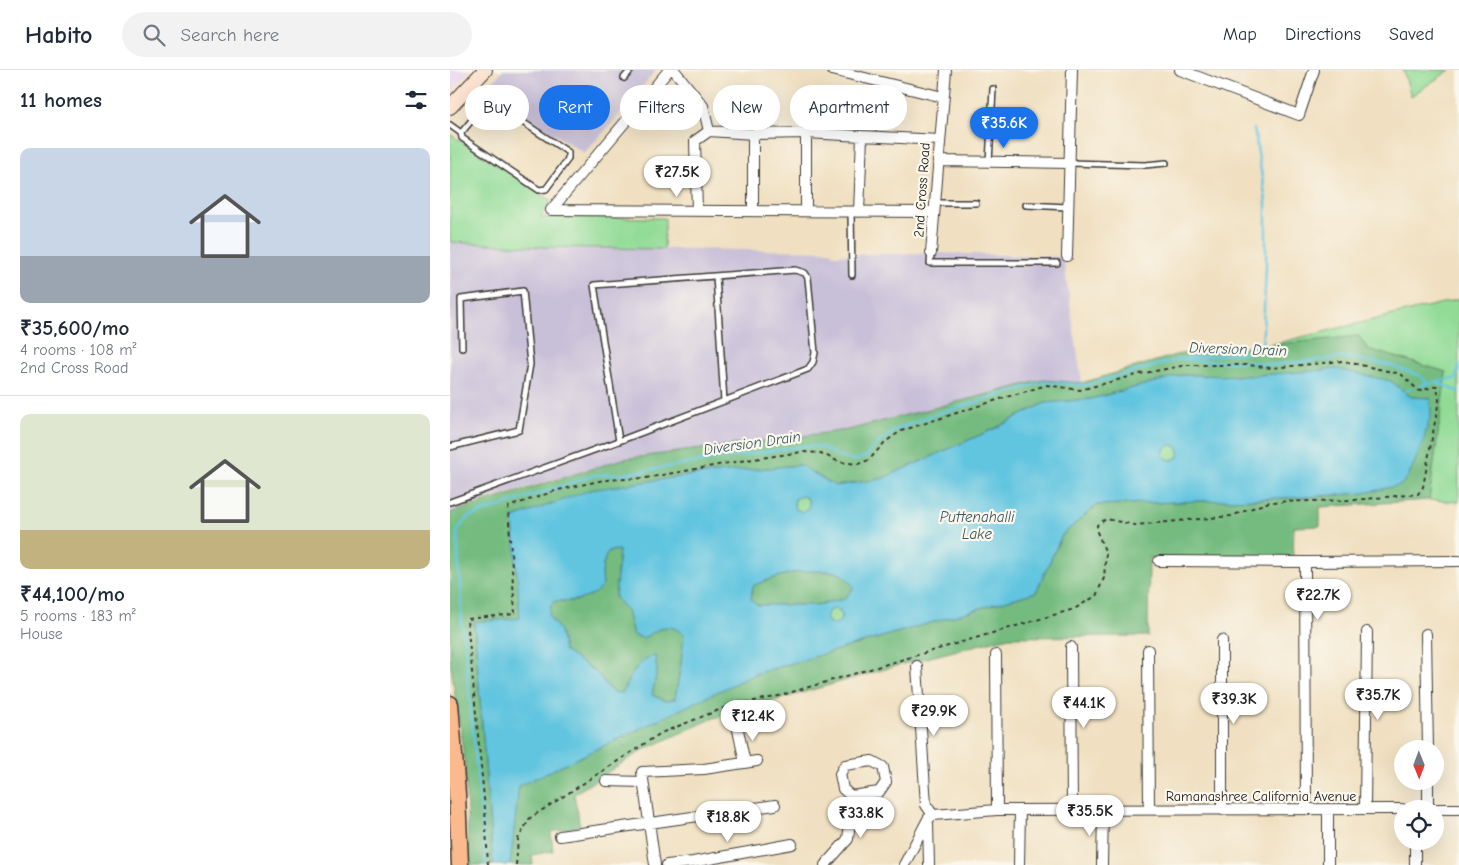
<!DOCTYPE html>
<html lang="en">
<head>
<meta charset="utf-8">
<style>
  :root { --surface:#fff; --page:#f2f2f3; --text:#1f2937; --muted:#747a83; --line:#e0e1e3; --accent:#1a73e8 }
  body { margin:0; font-family:"Comic Neue",sans-serif; background:var(--page); color:var(--text); height:100vh; display:flex; flex-direction:column; font-size:19px; white-space:nowrap }
  * { box-sizing:border-box; margin:0 }
  p { font-size:16px; color:var(--muted) }
  .icon { flex:none; width:28px; height:28px; fill:none; stroke:currentColor; stroke-width:2; stroke-linecap:round; stroke-linejoin:round }
  .map { position:relative; flex:1; overflow:hidden }
  .panel { display:flex; flex-direction:column; background:var(--surface); width:450px }
  .panel>* { flex:none }
  .banner { position:absolute; left:15px; top:15px; width:475px; height:45px; display:flex; gap:10px }
  .needle { width:32px; rotate:179deg }
  .fabs { position:absolute; left:944px; top:670px; display:grid; gap:10px }
  .fabs a { display:grid; place-items:center; width:50px; height:50px; border-radius:50%; background:var(--surface); box-shadow:0 5px 20px #0002; font-size:25px }
  .price { position:absolute; translate:-50% -42px; padding:0 11px; border-radius:18px; background:#fff; color:#222; font-size:16px; line-height:32px; filter:drop-shadow(0 1px 2px #0008) }
  .price::after { content:''; position:absolute; left:50%; top:30px; width:15px; height:11px; margin-left:-8px; background:inherit; clip-path:polygon(0 0,100% 0,50% 100%) }
  .price.current { background:var(--accent); color:#fff }
  ul { padding:0; list-style:none }
  li { display:grid; align-content:center; gap:10px; height:265px; padding:0 20px }
  li+li { border-top:1px solid var(--line) }
  li span { display:grid; place-items:center; height:155px; border-radius:10px; color:#555 }
  li>.icon { margin-inline-start:auto }
  span .icon { width:90px; height:90px; fill:#fffc; stroke-width:1 }
  li b { font-size:21px }
  h2 { display:flex; justify-content:space-between; align-items:center; height:60px; padding:0 20px; font-size:21px }
  .pill { padding:0 18px; border-radius:22px; background:var(--surface); box-shadow:0 5px 20px #0002; font-size:18px; line-height:45px }
  .pill.current { background:var(--accent); color:#fff }
  header { display:flex; align-items:center; gap:30px; box-sizing:border-box; height:70px; padding:0 25px; background:var(--surface); border-bottom:1px solid var(--line) }
  header strong { font-size:24px }
  nav { display:flex; gap:28px; margin-inline-start:auto; font-size:18px }
  .search { width:350px; height:45px; background:var(--page); display:flex; align-items:center; gap:12px; box-sizing:border-box; padding:0 18px; border-radius:28px; color:var(--muted); font-size:19px }
  main { display:flex; flex:1; min-height:0 }
  .map>svg:first-child { display:block }
</style>
</head>
<body>
<header>
<strong>Habito</strong>
<div class="search"><svg class="icon" aria-label="search" viewBox="0 0 24 24"><circle cx="10" cy="10" r="6"/><path d="M15 15l6 6"/></svg>Search here</div>
<nav><a>Map</a><a>Directions</a><a>Saved</a></nav>
</header>
<main>
<section class="panel">
<h2>11 homes<svg class="icon" aria-label="filters" viewBox="0 0 24 24"><path d="M4 7h16M4 17h16"/><circle cx="9" cy="7" r="2"/><circle cx="15" cy="17" r="2"/></svg></h2>
<ul>
<li><span style="background:linear-gradient(#c9d6e8 70%,#9aa5b1 0)"><svg class="icon" aria-label="home" viewBox="0 0 24 24"><path d="M3 11l9-7 9 7M6 9v11h12V9"/></svg></span><div><b>₹35,600/mo</b><p>4 rooms · 108 m²</p><p>2nd Cross Road</p></div></li>
<li><span style="background:linear-gradient(#dfe7d0 75%,#c2b280 0)"><svg class="icon" aria-label="home" viewBox="0 0 24 24"><path d="M3 11l9-7 9 7M6 9v11h12V9"/></svg></span><div><b>₹44,100/mo</b><p>5 rooms · 183 m²</p><p>House</p></div></li>
</ul>
</section>
<div class="map">
<svg width="1009" height="795" viewBox="0 0 1009 795">
  <rect width="100%" height="100%" fill="#fbf7ec"/>
  <filter id="ink" filterUnits="userSpaceOnUse"><feTurbulence type="fractalNoise" baseFrequency=".02" numOctaves="2"/><feDisplacementMap in="SourceGraphic" scale="10" xChannelSelector="R" yChannelSelector="G"/><feConvolveMatrix kernelMatrix="1 2 1 2 8 2 1 2 1" color-interpolation-filters="sRGB"/></filter>
  <filter id="wash" filterUnits="userSpaceOnUse"><feTurbulence type="fractalNoise" baseFrequency=".0096" numOctaves="4" result="noise"/><feDisplacementMap in="SourceGraphic" scale="20" xChannelSelector="R" yChannelSelector="G"/><feGaussianBlur stdDeviation="1.12" result="paint"/><feColorMatrix in="noise" values="0 0 0 0 0 0 0 0 0 0 0 0 0 0 0 0 0 1.4 0 .05"/><feComposite in="paint" operator="in"/></filter>
  <g filter="url(#wash)">
    <rect width="100%" height="100%" fill="#f0e0c1"/>
    <!-- built -->
    <path fill="#e6d2f0" d="M0,0h20l-20,23z"/>
    <!-- industrial -->
    <path fill="#c8bfd8" d="M53,0h153l-44,53 -28,30 -99,-63z
      M0,172l94,5 288,4 1,4 103,-2 127,4 19,126 -39,-3 -195,50 -225,29 -112,33 -61,20z"/>
    <!-- green -->
    <path fill="#91db96" stroke="#567c59" d="M953,0h47l-39,26z
      M0,64l101,67 -11,16 125,1 -1,31 -120,-2 -94,-5z
      M1009,229v203l-30,-2 17,-128 -78,-23 -103,-3z
      M713 382a8 8 0 1 1 16 0a8 8 0 1 1-16 0Z
      M344 434a8 8 0 1 1 16 0a8 8 0 1 1-16 0Z
      M376 546a8 8 0 1 1 16 0a8 8 0 1 1-16 0Z"/>
    <!-- forest -->
    <path fill="#74bb7f" stroke="#486c4e" d="M909,266l9,13 78,23 -17,128 -109,7v19l-26,1 -1,31h-144l-1,78 -139,1 -106,27 -189,54 -73,33 -67,43 6,32 -29,6 2,19 -21,4 1,10h-23l8,-79 237,-112 281,-82 26,-57 35,-30 209,-8 58,-4 66,-95 -19,-1 -20,-16 -143,-5 -66,-1 -91,24 -46,4 -49,25 -114,51 -47,7 -35,-21 -115,11 -165,143 -46,4 19,242h-24l-4,-100 -15,-104v-148l173,-54 225,-29 195,-50 39,3 97,-29z
      M169,480l-4,48 12,12 6,25 10,3c8,-4 21,-14 31,-11 4,1 7,5 10,8l-3,28 -6,36 -10,2 -13,-6 5,-24 -2,-15 -19,12 -15,25 -9,-1 -15,-19 -33,-22 -4,-20 -11,-15 2,-11 4,-4h21l27,-16c-2,-11 -1,-25 6,-34z
      M356,501l30,1 10,4 8,12 -10,11 -27,6h-60l-6,-6 2,-13c17,-8 35,-13 53,-15z"/>
    <!-- water -->
    <path fill="#62c5e0" stroke="#3f707e" fill-rule="evenodd" d="M886,299l55,12 20,16 19,1 1,15 -8,30 -15,34 -7,8 -37,8 -58,4 -209,8 -35,30 -26,57 -281,82 -236,112 -9,79h-17l-19,-243 46,-4 -7,-100 77,-28 95,-14 115,-11 35,21 46,-7 115,-51 49,-25 46,-4 91,-24 66,1zM720,375l6,1 3,5 -1,6 -6,3 -5,-1 -4,-5 2,-6zM351,426l6,2 2,5 -1,6 -5,3 -6,-2 -3,-5 1,-6zM169,480l-4,48 12,12 6,25 10,3c17,-9 25,-18 41,-3l-3,28 -6,36 -10,2 -13,-6 5,-24 -2,-15c-18,3 -25,23 -33,37l-10,-1 -15,-19 -33,-22 -4,-20 -11,-15 2,-11 4,-4c18,0 36,0 48,-16 -2,-11 -1,-25 6,-34zM356,501c24,1 34,-5 48,17l-10,11 -27,6h-60l-6,-6 2,-13c18,-8 35,-13 53,-15zM383,539l6,1 3,5 -2,6 -5,3 -6,-1 -3,-5 2,-6z"/>
    <g fill="none" stroke-linecap="round" stroke-linejoin="round">
      <!-- stream -->
      <path stroke="#62c5e0" stroke-width="2.5" d="M737,288l75,-7 4,-85v-65l-12,-72
        M987,312l17,8 5,1
        M970,316l28,-7h8l3,-14
        M954,322l6,-3
        M35,795v-13l-24,-242 -4,-79 11,-14 127,-42 28,-1 179,-28 20,1 17,10 17,3 10,-4 11,-12 18,-14 35,-14 114,-34 42,3 94,-26 47,3h25l18,3 76,-8 43,8 32,11 6,8"/>
    </g>
  </g>
  <g filter="url(#ink)">
    <g fill="none" stroke-linecap="round" stroke-linejoin="round">
      <defs>
        <path id="lane" d="M174,8l7,-8
          M20,17l17,15
          M0,55l11,8 1,5 77,52 7,-1 22,-30v-7l-76,-50h-5l-26,31
          M539,92l4,-73
          M620,93l75,2 21,-2
          M485,133h41
          M576,135l42,2
          M401,142l1,63
          M481,183l-1,10h127
          M266,206l8,125
          M0,377l69,-17 11,-66 -7,-73 -62,8 1,49
          M0,432l169,-61 -25,-156 201,-15 10,3 3,5 7,75 -2,9 -5,7 -189,72"/>
        <path id="street" d="M219,0l-118,140 382,2
          M224,0l29,36 6,25 44,3v77
          M382,0l111,27
          M730,0l119,45 15,-45
          M356,63v78
          M303,64l53,-1 56,3 -3,76
          M412,66l77,4
          M488,91l131,2
          M247,141l-2,-70 14,-10
          M481,183l15,-183
          M617,186l5,-186
          M709,491l146,1
          M976,564l2,115
          M772,570v170
          M621,577l1,163
          M698,580l1,160
          M546,585l1,155
          M467,596l9,139 7,10
          M287,655l8,38
          M156,711l37,1
          M978,711v28
          M856,739l-1,-247 154,-1
          M878,739v56
          M915,739l2,-177
          M985,739h24
          M478,753l1,42
          M110,766l215,-31
          M965,771v24
          M205,795l-13,-93 62,-3 53,-8
          M217,795l26,-3 99,-18
          M375,795l23,-26 4,-32 -1,-11 -8,-7 -3,-15 5,-9 27,-4 11,6 3,15 -7,10 -28,4
          M454,795l24,-46 5,-4 64,-5 405,-1
          M569,795l1,-55
          M652,795l1,-55"/>
        <path id="secondary" d="M0,37l35,-37"/>
        <path id="primary" d="M0,634l7,90 3,71"/>
      </defs>
      <!-- lane casing -->
      <use href="#lane" stroke="#3c3935" stroke-width="8"/>
      <!-- street casing -->
      <use href="#street" stroke="#3c3935" stroke-width="12"/>
      <!-- secondary casing -->
      <use href="#secondary" stroke="#3c3935" stroke-width="16"/>
      <!-- primary casing -->
      <use href="#primary" stroke="#3c3935" stroke-width="19"/>
      <!-- path -->
      <path stroke="#3c3935" stroke-width="2" stroke-dasharray="4 4" stroke-linecap="butt" d="M38,795l-3,-56 -18,-190 48,-5 -7,-107 50,-17 46,-10 42,-2 94,-17 62,-9 19,1 18,9 19,2 11,-4 16,-18 16,-11 102,-33 44,-13 33,5 60,-16 47,-9h62l22,3 72,-7 58,13 18,17 18,-5 2,14 -16,87 -5,7 -64,6 -85,2 -38,14 -96,9 -29,-6 -9,6v7l9,21 -2,25 -8,18 -22,13 -299,88 -46,9 -68,27 -131,85 -12,21 -2,26"/>
      <!-- lane -->
      <use href="#lane" stroke="#fff" stroke-width="5"/>
      <!-- street -->
      <use href="#street" stroke="#fff" stroke-width="10"/>
      <!-- secondary -->
      <use href="#secondary" stroke="#fde3d1" stroke-width="14"/>
      <!-- primary -->
      <use href="#primary" stroke="#fbba8d" stroke-width="16"/>
    </g>
  </g>
  <g text-anchor="middle" dominant-baseline="central" stroke-width="4.5" stroke-linejoin="round" paint-order="stroke">
    <!-- street labels -->
    <g font-size="14" fill="#1c1c1c" stroke="#fbf7ec">
      <text transform="translate(472 120) rotate(-86)">2nd Cross Road</text>
      <text x="811" y="726">Ramanashree California Avenue</text>
    </g>
    <!-- water labels -->
    <g font-size="15" font-style="italic" fill="#345761" stroke="#fbf7ec">
      <text transform="translate(788 279) rotate(2)">Diversion Drain</text>
      <text transform="translate(302 373) rotate(-8)">Diversion Drain</text>
      <text x="527" y="447">Puttenahalli<tspan x="527" dy="17">Lake</tspan></text>
    </g>
  </g>
</svg>
<div class="fabs">
<a><svg class="needle" viewBox="-14 -14 28 28"><path d="M0-13l5 13h-10z" fill="#e53935"/><path d="M0 13l5-13h-10z" fill="#747a83"/></svg></a>
<a><svg class="icon" aria-label="locate" viewBox="0 0 24 24"><circle cx="12" cy="12" r="6"/><path d="M12 2v4M12 18v4M2 12h4M18 12h4"/></svg></a>
</div>
<b class="price current" style="left:554px;top:79px">₹35.6K</b>
<b class="price" style="left:227px;top:128px">₹27.5K</b>
<b class="price" style="left:868px;top:551px">₹22.7K</b>
<b class="price" style="left:928px;top:651px">₹35.7K</b>
<b class="price" style="left:784px;top:655px">₹39.3K</b>
<b class="price" style="left:634px;top:659px">₹44.1K</b>
<b class="price" style="left:484px;top:667px">₹29.9K</b>
<b class="price" style="left:303px;top:672px">₹12.4K</b>
<b class="price" style="left:640px;top:767px">₹35.5K</b>
<b class="price" style="left:411px;top:769px">₹33.8K</b>
<b class="price" style="left:278px;top:773px">₹18.8K</b>
<div class="banner">
<a class="pill">Buy</a>
<a class="pill current">Rent</a>
<a class="pill">Filters</a>
<a class="pill">New</a>
<a class="pill">Apartment</a>
</div>
</div>
</main>
</body>
</html>
